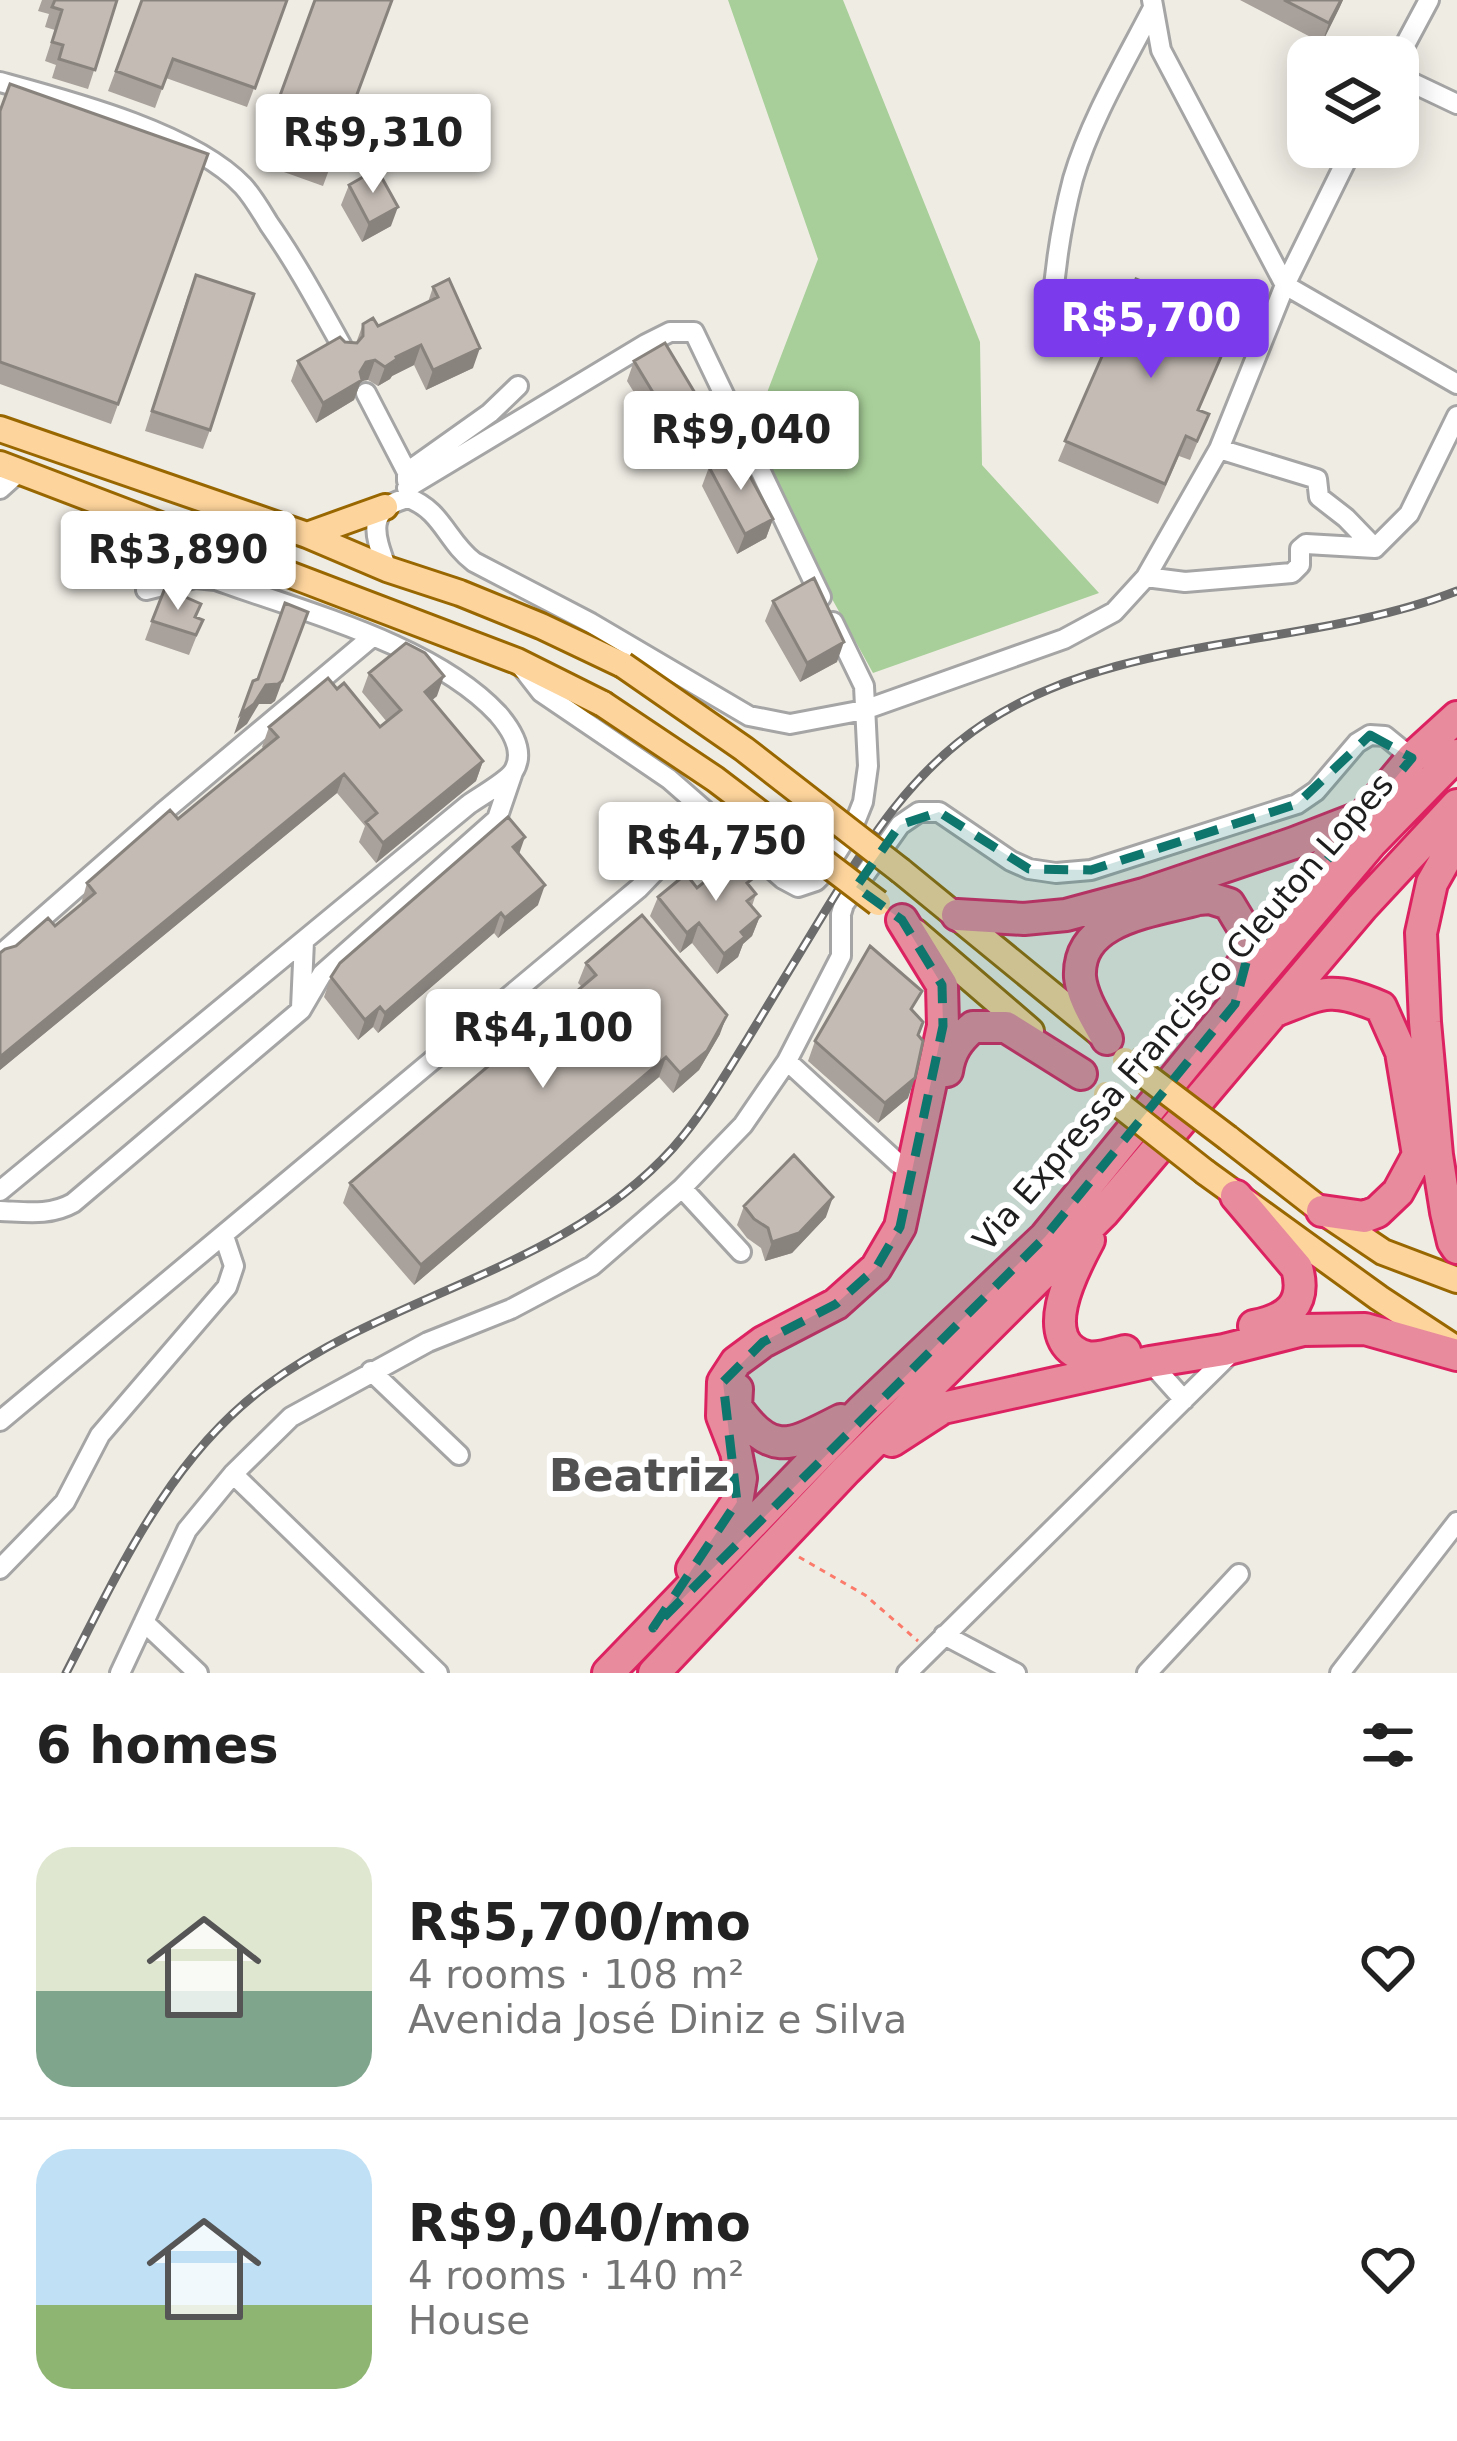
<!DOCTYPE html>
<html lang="en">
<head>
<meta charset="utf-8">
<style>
  :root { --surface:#fff; --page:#f2f2f2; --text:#222; --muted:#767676; --line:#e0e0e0; --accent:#7c3aed }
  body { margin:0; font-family:"DejaVu Sans",sans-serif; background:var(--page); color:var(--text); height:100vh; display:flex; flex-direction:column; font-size:45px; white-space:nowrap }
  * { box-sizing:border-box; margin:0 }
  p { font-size:39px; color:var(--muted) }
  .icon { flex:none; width:66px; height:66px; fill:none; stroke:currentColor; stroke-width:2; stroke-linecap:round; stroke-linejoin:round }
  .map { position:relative; height:1673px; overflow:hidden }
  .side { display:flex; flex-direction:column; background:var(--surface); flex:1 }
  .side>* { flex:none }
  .fabs { position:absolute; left:1287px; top:36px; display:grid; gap:24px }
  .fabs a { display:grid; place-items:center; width:132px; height:132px; border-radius:24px; background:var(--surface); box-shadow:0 6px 30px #0003; font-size:60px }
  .price { position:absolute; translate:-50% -102px; padding:0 27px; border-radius:12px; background:#fff; color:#222; font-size:39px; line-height:78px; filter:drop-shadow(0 3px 6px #0008) }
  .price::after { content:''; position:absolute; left:50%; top:72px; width:36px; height:27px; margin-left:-18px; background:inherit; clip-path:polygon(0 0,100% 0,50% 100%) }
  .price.active { background:var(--accent); color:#fff }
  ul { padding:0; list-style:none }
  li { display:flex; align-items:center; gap:36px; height:300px; padding:0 36px }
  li+li { border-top:3px solid var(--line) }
  li span { display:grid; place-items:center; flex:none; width:336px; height:240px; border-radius:36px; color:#555 }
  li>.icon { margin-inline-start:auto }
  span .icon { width:144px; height:144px; fill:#fffc; stroke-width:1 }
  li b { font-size:51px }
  h2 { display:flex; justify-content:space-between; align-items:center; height:144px; padding:0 36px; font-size:51px }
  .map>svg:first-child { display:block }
</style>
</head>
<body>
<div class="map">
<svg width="1457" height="1673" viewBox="0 0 1457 1673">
  <rect width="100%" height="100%" fill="#efece4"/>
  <!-- forest -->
  <path fill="#a8cf99" d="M728,0h115l137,342 2,123 117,128 -226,80 -126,-228 71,-186z"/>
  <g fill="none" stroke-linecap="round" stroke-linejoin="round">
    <defs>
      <path id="minor" d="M1152,0l9,50 124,235 172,99
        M1398,58l31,-58
        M1398,76l59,28
        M0,82c70,19 193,51 243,104 10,11 18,25 26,38 28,40 51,83 75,126
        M1052,310c3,-44 10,-89 21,-131 17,-58 52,-117 80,-171
        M366,393l41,79v9
        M1219,449l98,30 2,18 27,21 29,30
        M407,472l83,-59 28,-27
        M407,488l239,-144 24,-12h24l127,265
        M0,489l20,-18
        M387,569c-12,-33 -23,-60 21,-71 34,12 39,44 66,64l117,61 158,93 41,8 74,-14 200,-71 50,-27 32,-35 73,-128 66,-164 68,-138
        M1146,577l39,5 107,-9 8,-8v-16l6,-5 69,4 34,-34 48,-98
        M520,665l21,27 128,87 114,100 15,8 18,-6 7,-7 30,-47 10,-25 5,-36 -4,-80 -31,-64
        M0,955l162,-142 210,-176
        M301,1008l3,-67
        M787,1061l112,103
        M682,1188l59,64
        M0,1191l468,-386c11,-8 38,-23 45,-33 13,-20 -2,-43 -15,-58 -64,-69 -194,-102 -282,-134l-21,-2 -49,12
        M0,1211c26,1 50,5 73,-8l228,-193 21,-36 175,-155 16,-47
        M1150,1362l34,38
        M371,1371l88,84
        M0,1421l639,-533 71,-74
        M233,1474l205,199
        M0,1569l65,-67 35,-67 127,-148 7,-21 -10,-30
        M144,1622l54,51
        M944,1635l72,38
        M120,1673l67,-143 46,-56 58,-57 137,-75 83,-33 81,-43 90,-78 61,-63 44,-64 54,-105v-42l3,-10 56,-79 19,-13h20l72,49 18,8 27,4 35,-3 206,-66 19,-13 41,-48 13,-8 15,1 27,22
        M907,1673l325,-321
        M1147,1673l92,-99
        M1340,1673l117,-151"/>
      <path id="major" d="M0,429l307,106 80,34 73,24 81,33 82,39
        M0,464l517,197 86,43
        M307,535l78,-28
        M901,871l198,162
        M916,932l115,99
        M1228,1138l94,73 61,41 74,28
        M1205,1172l174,126 76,50"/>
      <path id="highway" d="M1457,839l-25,44 -11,50 4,89 12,133 9,57 7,30 4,6
        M957,915l67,4 42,-4 78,-21 150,-51 67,-26
        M1248,955l164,-197 45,-41
        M1278,1010c47,-19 55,-23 103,-3l20,45 17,103 -20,37 -21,20 -13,5 -42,-6
        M1107,1039c-10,-19 -25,-41 -27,-62 -3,-60 77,-66 118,-78l12,-1 19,6 15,25 4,26 -12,19 -1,21
        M947,1071c3,-20 11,-31 26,-44h33l75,47
        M1236,1196l61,72c10,36 -9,51 -43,58
        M1089,1240c-15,28 -56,103 -2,117 11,2 26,-3 38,-6
        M737,1389l-1,18c37,52 55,38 105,13
        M892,1441l51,-33 207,-46 74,-12 79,-20 62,-1 92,26
        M692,1569l45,-67 4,-24 -5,-26 -14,-36 1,-34 13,-20 27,-20 73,-38 40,-36 24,-41 43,-201 -1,-41 -40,-65
        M608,1673l254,-263 183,-173 190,-233 136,-161 86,-88
        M654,1673l192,-203 257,-257 259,-306 95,-102"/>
    </defs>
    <!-- minor casing -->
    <use href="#minor" stroke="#a5a5a5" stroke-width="24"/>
    <!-- major casing -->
    <use href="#major" stroke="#996700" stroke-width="30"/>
    <!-- highway casing -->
    <use href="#highway" stroke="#dd2261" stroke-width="36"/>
    <!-- path -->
    <path stroke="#fb7a6a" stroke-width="3" stroke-dasharray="6 6" stroke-linecap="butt" d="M799,1557l66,38 53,46"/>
    <!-- minor -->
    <use href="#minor" stroke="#fff" stroke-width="18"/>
    <!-- major -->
    <use href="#major" stroke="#fdd49c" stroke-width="24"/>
    <!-- highway -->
    <use href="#highway" stroke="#e88b9c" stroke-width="30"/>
    <defs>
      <path id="rail" d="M66,1673c54,-104 103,-215 200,-287 128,-95 296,-115 407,-238 29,-33 51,-71 74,-108 25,-42 51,-84 77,-127 44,-72 88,-142 161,-190 138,-91 321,-73 472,-132"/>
    </defs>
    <!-- rail casing -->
    <use href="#rail" stroke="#6c6c6c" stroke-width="9"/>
    <!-- rail -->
    <use href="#rail" stroke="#fff" stroke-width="4.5" stroke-dasharray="14" stroke-linecap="butt"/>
    <defs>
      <path id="major-bridge" d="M623,665l121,84 157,122
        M603,704l112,75 163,124
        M1125,1060l103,78
        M1106,1094l99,78"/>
    </defs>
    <!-- major-bridge casing -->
    <use href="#major-bridge" stroke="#996700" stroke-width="30" stroke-linecap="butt"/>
    <!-- major-bridge -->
    <use href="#major-bridge" stroke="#fdd49c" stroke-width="24"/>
  </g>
  <!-- wall -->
  <path fill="#a9a19b" d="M42,0h75l-29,89 -36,-11 4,-13 -11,-4 10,-31 -10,-3 4,-13 -11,-3z
    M142,0h145l-40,107 -81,-29 -11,30 -47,-17z
    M315,0h77l-69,186 -67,-24z
    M1240,0h103l-21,43z
    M0,111l208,43 -97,270 -111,-40z
    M349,185l42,41 -29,16 -21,-37z
    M433,287l40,81 -47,22 -12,-25 -22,11 -2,3 -12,7 -10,-6 -7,1 -7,19 -38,23 -25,-42 7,-20 47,-19 11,1 7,-19 15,2 50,-24z
    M1130,293l106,29 -37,88 10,4 -8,20 -11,26 -11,-4 -21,48 -100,-43 44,-104 -7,-3 7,-20z
    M188,295l22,135 -7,19 -58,-18z
    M634,361l75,87 -30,18 -52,-85z
    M709,467l64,52 -7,19 -29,16 -35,-68z
    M773,601l64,61 -37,20 -35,-61z
    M196,617l7,3 -14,35 -44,-15 7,-19z
    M369,673l68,23 -5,4 51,61 -7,20 -100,82 -17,-21 6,-16 -28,-33 -337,277v-117l55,-27 26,-22 6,-21 91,-64 86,-70 -2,-2 7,-20 68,-38 43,38 7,-5 -25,-30z
    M519,854l19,51 -40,33 -4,-5 -116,100 -5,-6 -15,13 -34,-43 7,-20z
    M697,888l55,1 4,5 -4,12 8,10 -8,20 -9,8 -5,13 -21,17 -25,-31 -12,10 -30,-37 8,-19z
    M586,963l134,71 -21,36 -26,23 -14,-16 -245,208 -71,-82 7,-20 232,-196 -4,-4z
    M914,1012l-6,86 -30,25 -70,-62 7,-20z
    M744,1206l82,11 -34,36 -27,8 -4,-13 -14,-10 -10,-13z"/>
  <!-- shaded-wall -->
  <path fill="#89837e" d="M1341,0h2l-4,9 -17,34 7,-20z
    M398,207l-7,19 -29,16 7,-19z
    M421,345l-7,20 -22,11 -2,3 -12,7 7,-19 11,-10z
    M480,348l-7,20 -47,22 7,-20z
    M375,360l-7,20 -7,1 -7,19 -38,23 7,-20 43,-41z
    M716,428l-7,20 -30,18 7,-19z
    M773,519l-7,19 -29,16 8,-20z
    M308,612l-33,89 -4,3h-12l-12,20 -13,10 7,-20 25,-29z
    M844,642l-7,20 -37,20 7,-19z
    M444,676l-7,20 -19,16 7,-20z
    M483,761l-7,20 -100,82 7,-20z
    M344,774l-7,19 -337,277v-13z
    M525,837l-7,20 -5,-10z
    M545,885l-7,20 -40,33 7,-20z
    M501,913l-7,20 -116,100 7,-20z
    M760,916l-8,20 -9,8 -5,13 -21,17 7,-20 17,-22z
    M699,923l-7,20 -12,10 7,-20z
    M380,1007l-7,20 -15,13 7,-20z
    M727,1015l-7,19 -21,36 -26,23 7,-20z
    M666,1057l-7,20 -245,208 7,-20z
    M915,1078l-7,20 -30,25 7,-20z
    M833,1197l-7,20 -34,36 -27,8 7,-19z"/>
  <!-- building -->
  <path fill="#c4bbb4" stroke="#89837e" stroke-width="3" d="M55,0h62l-22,70 -36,-11 4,-14 -11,-3 10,-32 -10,-3z
    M142,0h145l-32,88 -82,-29 -11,29 -46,-17z
    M315,0h77l-62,167 -67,-25z
    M1284,0h57l-12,23z
    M10,84l198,70 -90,250 -118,-42v-251z
    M377,169l21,38 -29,16 -20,-38z
    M196,275l58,19 -44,136 -58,-19z
    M449,279l31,69 -47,22 -12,-25 -25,12 1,2 -12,8 -10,-7 -9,2 -6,10 2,8 -39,23 -25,-42 42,-24 5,5 12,1 6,-7v-12l10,-6 5,8 60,-29 -5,-10z
    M1136,279l100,43 -38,88 11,4 -12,27 -11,-5 -21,48 -100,-43 45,-103 -8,-4 7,-16 13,-28 8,3z
    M665,343l51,85 -30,19 -52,-86z
    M737,452l36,67 -28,15 -36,-67z
    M814,578l30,64 -37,21 -34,-62z
    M165,588l36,16 -6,13 8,3 -7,15 -44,-14z
    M285,603l23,9 -26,69 -4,3 -12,1 -12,19 -13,10 12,-33 5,-2z
    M406,643l19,10 19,23 -19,16 58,69 -100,82 -17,-21 11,-9 -33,-39 -344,283v-104l5,-4 11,-3 32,-28 7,8 40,-33 -8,-10 83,-73 8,9 100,-82 -9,-10 59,-49 9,11 7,-6 36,44 21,-17 -32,-37z
    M508,817l17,20 -12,10 32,38 -40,33 -4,-5 -116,100 -5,-6 -15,13 -34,-43 9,-14z
    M739,854l17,22 -9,7 9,11 -9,7 13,15 -19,16 4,5 -21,17 -25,-31 -12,10 -29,-36 28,-23 11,14z
    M642,915l85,100 -20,36 -27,22 -14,-16 -245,208 -71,-82 246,-208 -10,-12z
    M870,946l52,45 -11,18 12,13 -5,13 5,6 -8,37 -30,25 -70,-62z
    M794,1155l39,42 -34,36 -27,9 -4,-14 -14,-9 -10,-13z"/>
  <!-- marked area -->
  <path fill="#0f766e" fill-opacity="0.2" stroke="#0f766e" stroke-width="9" stroke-dasharray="24 15" stroke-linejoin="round" d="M1370,735l42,23 -164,197 -13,49 -190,233 -392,391 84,-126 -14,-120 40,-40 73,-38 40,-36 24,-41 43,-201 -1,-41 -40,-65 -46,-33 44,-62 39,-13 90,57 62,1 206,-66z"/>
  <g text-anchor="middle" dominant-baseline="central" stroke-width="12" stroke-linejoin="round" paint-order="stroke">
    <!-- street labels -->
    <g font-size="33" fill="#1e1e1e" stroke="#fff">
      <text transform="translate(1183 1012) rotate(-49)">Via Expressa Francisco Cleuton Lopes</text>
    </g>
    <!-- district labels -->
    <g font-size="45" font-weight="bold" fill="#515151" stroke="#fff">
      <text x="639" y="1475">Beatriz</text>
    </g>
  </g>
</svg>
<div class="fabs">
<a><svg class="icon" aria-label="layers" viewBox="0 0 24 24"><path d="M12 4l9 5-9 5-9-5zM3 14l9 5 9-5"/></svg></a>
</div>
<b class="price" style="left:373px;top:196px">R$9,310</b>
<b class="price active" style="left:1151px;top:381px">R$5,700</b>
<b class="price" style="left:741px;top:493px">R$9,040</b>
<b class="price" style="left:178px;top:613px">R$3,890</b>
<b class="price" style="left:716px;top:904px">R$4,750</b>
<b class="price" style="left:543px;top:1091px">R$4,100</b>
</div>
<section class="side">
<h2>6 homes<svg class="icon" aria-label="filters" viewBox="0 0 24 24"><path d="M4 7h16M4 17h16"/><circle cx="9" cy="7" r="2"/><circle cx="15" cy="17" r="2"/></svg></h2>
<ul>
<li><span style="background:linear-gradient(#dfe7d0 60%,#7fa58c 0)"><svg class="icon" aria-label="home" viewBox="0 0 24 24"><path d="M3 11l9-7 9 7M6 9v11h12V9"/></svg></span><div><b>R$5,700/mo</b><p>4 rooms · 108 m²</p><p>Avenida José Diniz e Silva</p></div><svg class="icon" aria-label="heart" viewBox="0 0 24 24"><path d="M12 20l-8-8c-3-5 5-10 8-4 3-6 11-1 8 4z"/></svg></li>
<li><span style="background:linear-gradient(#bfe0f5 65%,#8fb573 0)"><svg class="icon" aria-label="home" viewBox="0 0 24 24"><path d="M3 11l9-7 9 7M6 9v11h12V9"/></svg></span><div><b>R$9,040/mo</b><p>4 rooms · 140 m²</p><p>House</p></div><svg class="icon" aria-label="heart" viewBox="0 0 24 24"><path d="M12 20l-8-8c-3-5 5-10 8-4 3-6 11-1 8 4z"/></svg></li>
</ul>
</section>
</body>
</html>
